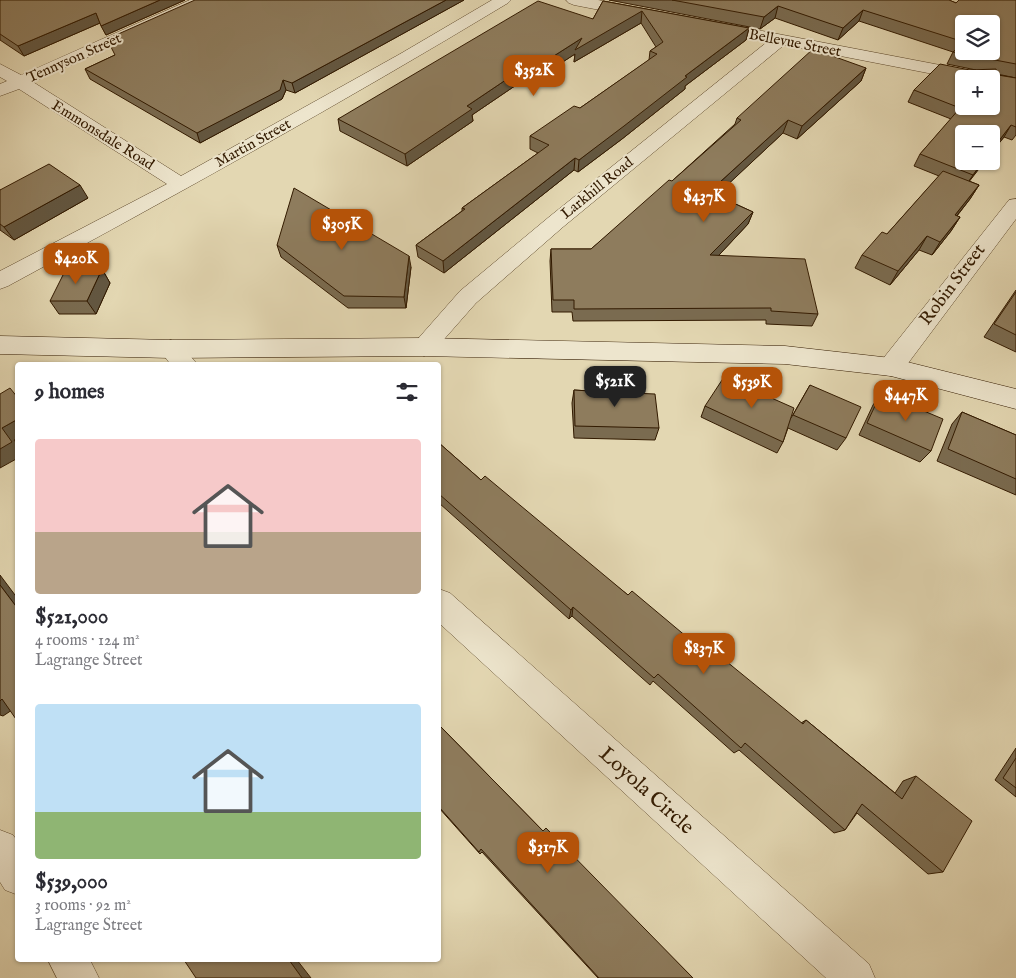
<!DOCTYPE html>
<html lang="en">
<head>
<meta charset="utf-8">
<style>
  :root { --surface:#fff; --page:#f7f7f7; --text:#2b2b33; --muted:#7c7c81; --accent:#b45309 }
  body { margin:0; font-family:"IM FELL English",serif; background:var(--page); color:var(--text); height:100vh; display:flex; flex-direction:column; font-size:19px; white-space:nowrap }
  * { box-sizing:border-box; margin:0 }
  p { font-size:16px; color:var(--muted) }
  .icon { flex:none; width:28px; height:28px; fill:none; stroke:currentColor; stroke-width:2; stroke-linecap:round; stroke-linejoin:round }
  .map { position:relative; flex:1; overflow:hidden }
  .details { position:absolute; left:15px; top:362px; width:426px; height:600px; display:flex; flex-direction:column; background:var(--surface); border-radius:5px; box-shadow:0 1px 4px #0004 }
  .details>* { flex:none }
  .controls { position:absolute; left:955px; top:15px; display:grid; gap:10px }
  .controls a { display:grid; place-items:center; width:45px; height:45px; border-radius:5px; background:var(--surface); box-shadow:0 1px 4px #0004; font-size:25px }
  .price { position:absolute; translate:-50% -42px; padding:0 11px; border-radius:10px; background:var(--accent); color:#fff; font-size:16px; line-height:32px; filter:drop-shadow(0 1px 2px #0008) }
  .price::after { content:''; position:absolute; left:50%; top:30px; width:15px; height:11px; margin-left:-8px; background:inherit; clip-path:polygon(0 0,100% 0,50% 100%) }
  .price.selected { background:#222; color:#fff }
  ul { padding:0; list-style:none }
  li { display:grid; align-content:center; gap:10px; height:265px; padding:0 20px }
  li span { display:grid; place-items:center; height:155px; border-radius:5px; color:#555 }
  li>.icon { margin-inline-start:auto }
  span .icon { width:90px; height:90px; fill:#fffc; stroke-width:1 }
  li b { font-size:21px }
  h2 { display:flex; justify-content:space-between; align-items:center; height:60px; padding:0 20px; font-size:21px }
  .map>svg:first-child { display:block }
</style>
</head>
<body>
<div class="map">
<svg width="1016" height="978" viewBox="0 0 1016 978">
  <rect width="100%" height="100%" fill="#e3d7b2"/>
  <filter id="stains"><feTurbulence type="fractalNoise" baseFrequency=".004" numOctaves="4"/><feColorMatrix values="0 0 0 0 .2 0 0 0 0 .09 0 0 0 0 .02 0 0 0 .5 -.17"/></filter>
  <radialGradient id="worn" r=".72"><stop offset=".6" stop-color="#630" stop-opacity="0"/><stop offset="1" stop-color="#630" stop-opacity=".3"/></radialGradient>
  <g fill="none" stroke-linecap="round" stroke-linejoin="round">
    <defs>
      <path id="minor" d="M190,0h21l-3,3 -175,79 148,94 219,-122 92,-54h19l-3,3c-164,99 -332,192 -500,283l-8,3v-18l167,-87 -148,-95 -19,7v-12l7,-3 -7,-4v-13l21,11z
        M566,0h32l44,9 2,3 -2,3 -6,2 -62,-12 -5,-2z
        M710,21l277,53 6,1 3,4 -5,4v-4l-27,1 -180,-35 -221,182 -87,76 -44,50 -8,3 -8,-3 -4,-6 4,-6 44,-50 89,-74 218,-175 -63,-13 -2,-3 2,-3z
        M1016,199v20l-116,155 -9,2 -9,-2 -3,-7 3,-7 127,-160z
        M171,340l8,3 19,22h-27l-12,-16 4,-6z
        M439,589l11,4 419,371 6,14h-49l-387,-355z
        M0,830l13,5 5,7v53l-13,-5 -5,-8z
        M48,960h42l9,18h-42z"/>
      <path id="secondary" d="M0,336l171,4 253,-2 361,8 106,12 125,31v20l-125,-33 -106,-12 -361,-8 -253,2 -171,-4z"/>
    </defs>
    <!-- minor casing -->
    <use href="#minor" stroke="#5e492c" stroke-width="1"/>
    <!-- secondary casing -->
    <use href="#secondary" stroke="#321a00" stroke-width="1"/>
    <!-- minor -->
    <use href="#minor" fill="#ede5cd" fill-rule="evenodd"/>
    <!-- secondary -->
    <use href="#secondary" fill="#ede5cd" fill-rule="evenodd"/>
  </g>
  <!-- wall -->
  <path fill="#7a6b50" stroke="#321a00" d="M0,0h185l-79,35 -6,-12 -76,33 -24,-16z
    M464,0l-169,93 -9,-3 -4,9 -82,44 -110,-64 -5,-10 30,-14z
    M609,0h340l7,3 60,-3v78l-19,-4 1,1 18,3v57l-4,5 -8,-3 -35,44 10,4 -9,14 -13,17 3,1 -9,14 -19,24 -13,-5 -29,35 -35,-17 7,-13 25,-21 52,-58 -25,-10 6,-12 31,-35 -43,-17 6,-12 56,-20h6l-29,-6 6,-12 -94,-31 -21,19 -63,-22 -15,11z
    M603,1l146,27 -3,12 -61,46v3l-63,50 -44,33 -4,-2 -130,103 -26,-16 -2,-12 46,-34v-3l76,-55 -8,-4v-13l50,-28 69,-48 1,-9 6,-4 -15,-24 -67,39 1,-8 -40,26 -7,-3 -56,38 1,6 -66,45 -67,-35 -2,-12 255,-100z
    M866,68l-5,13 -64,58 -14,-6 -67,62 37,17 -5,12 -30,32 100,58 -6,12 -46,-2v-4l-193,1 -1,-9h-20l-2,-51 1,-12h40l81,-68 63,-57 2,-6z
    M0,190l88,8 -74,42 -14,-10z
    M277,245l134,22 -5,41h-58l-67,-51z
    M102,269l8,14 -14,31h-37l-9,-13z
    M1016,290v62l-32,-15z
    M810,385l36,53 -9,12 -49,-22 -5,14 -6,11 -76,-36 4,-11 86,12z
    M590,386l41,7 28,35 -4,12 -81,-2 -2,-35 2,-13 15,1z
    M881,393l50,58 -11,11 -61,-27 14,-30z
    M962,412l54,23v60l-79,-34 15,-37z
    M439,443l42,37 147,115 173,128 5,-3 89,73 8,-12 13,-5 27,96 -15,2 -71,-61 -12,17 -11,3 -95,-83 -5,3 -81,-72 -3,4 -78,-69 -3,3 -130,-116z
    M439,725l104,106 150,147h-95l-116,-126 -2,2 -41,-46z
    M1016,748v49l-21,-17z"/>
  <!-- shaded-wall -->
  <path fill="#635741" stroke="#321a00" d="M160,0h25l-79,35 -5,-9z
    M446,0h18l-169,93 -3,-10z
    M778,6l-3,12 -15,11 4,-12z
    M863,10l-4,11 -21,19 5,-12z
    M642,11l-1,12 -67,39 1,-8 -40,26v-12l47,-30z
    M96,13l4,10 -76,33 -6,-10z
    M749,28l-3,12 -61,46v3l-63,50 -44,33 1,-12 106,-84z
    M528,65v12l-56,38 1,6 -66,45 -2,-12 62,-48z
    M866,68l-5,13 -64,58 5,-13z
    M283,80l3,10 -4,9 -82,44 -3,-10z
    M788,120l-5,13 -77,72 3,-13z
    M1011,125l-7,12 -13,16v-2z
    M575,158l-1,12 -130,103 -1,-12z
    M983,161h2l-20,26 8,-12z
    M80,185l8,13 -74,42 -10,-13z
    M979,185l-9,14 -23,29 8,-13z
    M753,212l-5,12 -41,44 3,-13z
    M960,217l-9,14 -19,24 8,-13z
    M927,236l-8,14 -29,35 8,-14z
    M409,256l2,11 -5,41 -2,-11z
    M102,269l8,14 -14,31 -9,-13z
    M18,419v19l-4,2 4,5v13l-18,10v-19l2,-21z
    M0,575l18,24v10l-18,-24z
    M573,607l-1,9 -3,3 2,-9z
    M2,699l16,7 -15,10 -3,-1v-14z
    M289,960h8l14,18h-9z"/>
  <!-- building -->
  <path fill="#8e7c5d" stroke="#321a00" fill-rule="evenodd" d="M0,0h160l-59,26 -5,-13 -78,33 -18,-12z
    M195,0h251l-154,83 -9,-3 -3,10 -83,43 -112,-64 30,-14 -8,-16z
    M672,0h277l7,3 3,-3h57v64l-63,-12 11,-10v9h27v-27h-27v18l-101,-32 -20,18 -65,-22 -14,11z
    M538,1l55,18 10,-18 146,27 -64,48 2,1 -63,49 -45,34 -4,-2 -132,103 -27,-16 49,-36 -3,-1 87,-63 -19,-9 44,-30 6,2 77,-54 -7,-3 13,-9 -21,-31 -67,39 7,-12 -47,30 -7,-3 -61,41 5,3 -67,45 -67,-35z
    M813,49l53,19 -64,58 -14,-6 -79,72 44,20 -43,43 95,4 13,55 -47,-3v-3l-197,1v-9h-21l-2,-51h40l78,-69 3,1 69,-61 -4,-2z
    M940,64l30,6 26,-1 2,6 18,3v49l-5,-2 -20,26v-17h-27v27h19l-10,14 -53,-21 40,-46 -46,-18zM964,79h27v27h-27z
    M49,164l31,21 -76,42 -4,-3v-34z
    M943,171l36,14 -24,30 5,2 -20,25 -13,-6 -29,35 -36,-16 20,-23 5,2z
    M294,188l115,68 -5,41 -60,-1 -67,-51z
    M66,269h36l-15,32h-37z
    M1016,292v43l-22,-11z
    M724,377l70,31 -11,34 -78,-36z
    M810,385l51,22 -15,31 -53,-23z
    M590,386h41v7l24,1 4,34 -84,-2 -1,-36 16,1z
    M10,388l8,10v21l-16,9 10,14 -12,7v-55z
    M881,393l62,26 -12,32 -64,-28z
    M962,412l54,23v44l-68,-30z
    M439,443l42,37 4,-4 143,119 4,-4 74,62 4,-5 93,76 3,-4 96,79 14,-23 56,45 -29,51 -81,-68 -17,26 -100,-87 -4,5 -83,-74 -4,4 -81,-71 -2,3 -132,-116z
    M0,585l18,24v113l-16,-23 -2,2z
    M439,725l104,106 3,-3 147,150h-94l-118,-129 -2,3 -40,-45z
    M1016,758v30l-13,-10z
    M184,960h105l13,18h-106z"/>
  <g text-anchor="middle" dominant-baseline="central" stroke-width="4" stroke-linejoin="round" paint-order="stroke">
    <!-- far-street labels -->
    <g font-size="15" fill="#321a00" stroke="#ede5cd">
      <text transform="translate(795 43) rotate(11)">Bellevue Street</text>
      <text transform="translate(74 58) rotate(-24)">Tennyson Street</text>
      <text transform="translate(103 135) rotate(32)">Emmonsdale Road</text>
      <text transform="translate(253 143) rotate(-29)">Martin Street</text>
      <text transform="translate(597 188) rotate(-39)">Larkhill Road</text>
    </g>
    <!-- street labels -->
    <g font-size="18" fill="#321a00" stroke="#ede5cd">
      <text transform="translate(953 285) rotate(-53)">Robin Street</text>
    </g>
    <!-- near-street labels -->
    <g font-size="21" fill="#321a00" stroke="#ede5cd">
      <text transform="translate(646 791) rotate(42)">Loyola Circle</text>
    </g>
  </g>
  <rect width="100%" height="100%" filter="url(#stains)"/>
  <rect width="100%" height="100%" fill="url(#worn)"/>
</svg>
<div class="controls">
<a><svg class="icon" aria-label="layers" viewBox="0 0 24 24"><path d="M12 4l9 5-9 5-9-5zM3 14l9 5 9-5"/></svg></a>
<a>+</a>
<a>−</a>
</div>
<b class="price" style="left:534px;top:97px">$352K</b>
<b class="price" style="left:704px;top:223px">$437K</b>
<b class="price" style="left:342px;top:251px">$305K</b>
<b class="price" style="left:76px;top:285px">$420K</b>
<b class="price selected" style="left:615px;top:408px">$521K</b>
<b class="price" style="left:752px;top:409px">$539K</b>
<b class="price" style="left:906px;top:422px">$447K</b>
<b class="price" style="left:704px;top:675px">$837K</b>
<b class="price" style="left:548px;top:874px">$317K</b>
<section class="details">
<h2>9 homes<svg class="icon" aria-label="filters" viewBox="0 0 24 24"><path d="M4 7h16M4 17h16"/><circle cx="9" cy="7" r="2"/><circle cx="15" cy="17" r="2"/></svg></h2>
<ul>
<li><span style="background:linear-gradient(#f6c9c9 60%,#b9a48a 0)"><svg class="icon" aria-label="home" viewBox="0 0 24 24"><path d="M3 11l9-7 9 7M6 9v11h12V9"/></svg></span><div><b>$521,000</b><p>4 rooms · 124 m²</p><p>Lagrange Street</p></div></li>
<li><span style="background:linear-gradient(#bfe0f5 70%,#8fb573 0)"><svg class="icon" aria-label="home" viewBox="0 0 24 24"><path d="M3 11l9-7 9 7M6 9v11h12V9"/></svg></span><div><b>$539,000</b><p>3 rooms · 92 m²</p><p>Lagrange Street</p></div></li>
</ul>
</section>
</div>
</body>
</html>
